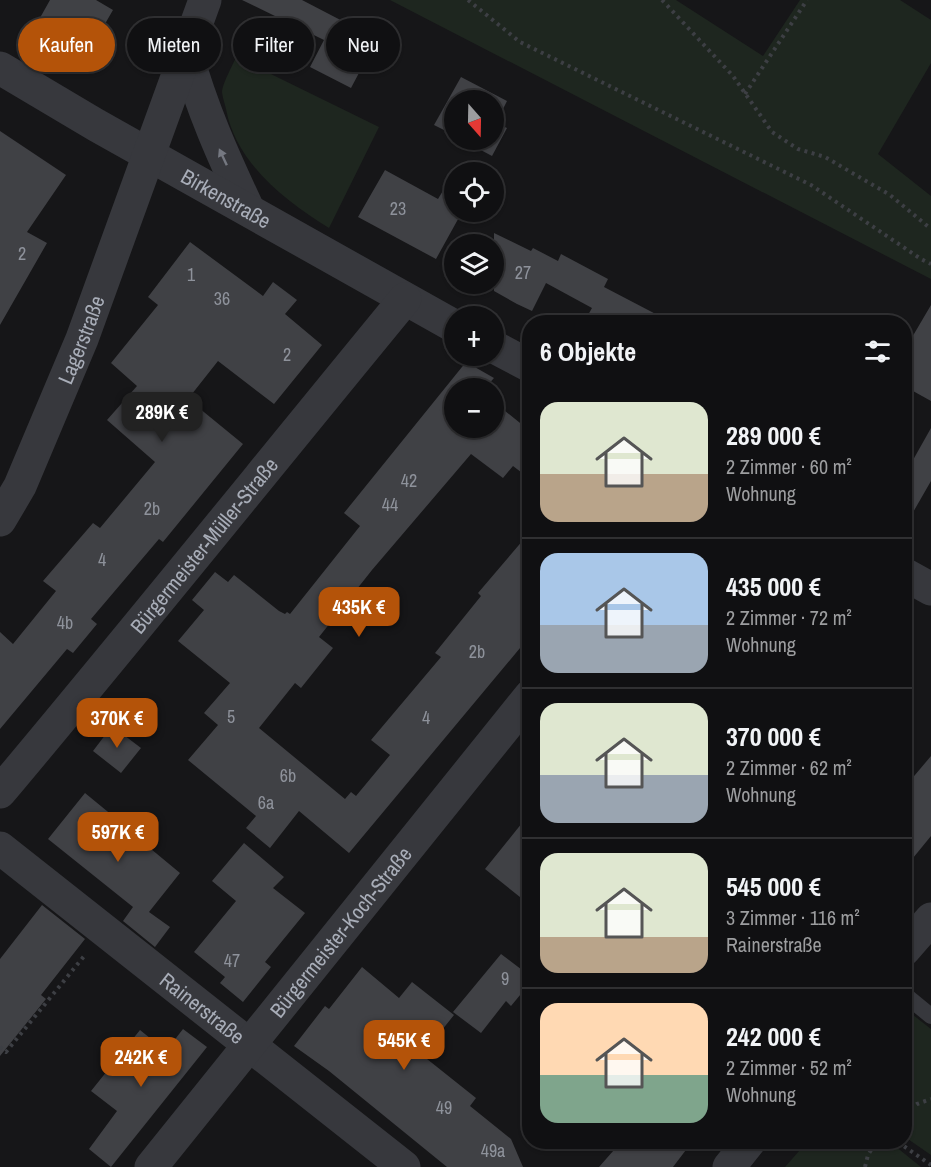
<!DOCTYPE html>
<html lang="de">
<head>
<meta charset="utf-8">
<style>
  :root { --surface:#101012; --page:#19191b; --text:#f1f3f6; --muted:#9c9d9f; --line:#303032; --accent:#b45309 }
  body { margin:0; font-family:"Archivo Narrow",sans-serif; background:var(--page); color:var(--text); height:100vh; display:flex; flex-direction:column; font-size:22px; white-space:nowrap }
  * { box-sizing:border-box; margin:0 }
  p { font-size:20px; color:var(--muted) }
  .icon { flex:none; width:33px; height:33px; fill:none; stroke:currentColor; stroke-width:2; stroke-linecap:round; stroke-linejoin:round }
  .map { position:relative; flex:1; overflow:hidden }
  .side { position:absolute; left:522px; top:315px; width:390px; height:834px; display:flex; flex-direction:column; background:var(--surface); border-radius:24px; box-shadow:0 2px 4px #0004,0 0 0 2px var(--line) }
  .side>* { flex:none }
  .banner { position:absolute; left:18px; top:18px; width:414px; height:54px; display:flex; gap:12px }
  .needle { width:39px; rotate:160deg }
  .buttons { position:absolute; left:444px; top:90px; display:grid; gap:12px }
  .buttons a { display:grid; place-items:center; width:60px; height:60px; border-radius:50%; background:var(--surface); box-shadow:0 2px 4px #0004,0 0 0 2px var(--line); font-size:30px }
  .price { position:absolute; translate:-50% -51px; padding:0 14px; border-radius:12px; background:var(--accent); color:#fff; font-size:20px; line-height:39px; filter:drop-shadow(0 2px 3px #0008) }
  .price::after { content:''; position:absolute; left:50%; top:36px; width:18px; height:14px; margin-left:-9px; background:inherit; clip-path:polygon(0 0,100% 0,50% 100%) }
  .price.on { background:#222; color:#fff }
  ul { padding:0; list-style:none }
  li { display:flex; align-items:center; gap:18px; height:150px; padding:0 18px }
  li+li { border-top:2px solid var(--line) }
  li span { display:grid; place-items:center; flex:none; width:168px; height:120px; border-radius:18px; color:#555 }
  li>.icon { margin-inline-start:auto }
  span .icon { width:72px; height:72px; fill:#fffc; stroke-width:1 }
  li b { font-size:26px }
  h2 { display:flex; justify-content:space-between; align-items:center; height:72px; padding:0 18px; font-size:26px }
  .pill { padding:0 21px; border-radius:27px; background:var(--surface); box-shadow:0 2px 4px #0004,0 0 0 2px var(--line); font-size:21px; line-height:54px }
  .pill.on { background:var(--accent); color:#fff }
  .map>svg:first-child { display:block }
</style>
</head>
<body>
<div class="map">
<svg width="931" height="1167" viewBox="0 0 931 1167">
  <rect width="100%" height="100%" fill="#161618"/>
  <!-- green -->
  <path fill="#1e261f" d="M390,0h286l87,56 37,-56h100l31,20v43l-53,91 53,42v83z
    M236,57l143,70 -50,101c-44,-27 -93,-65 -103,-119 -1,-5 -4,-13 -4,-18 2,-11 10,-24 14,-34z
    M904,1008l27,21v126l-26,-18z
    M807,1142h83l31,25h-136z"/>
  <!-- building -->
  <path fill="#404145" d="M50,0h46l17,10 -26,45 -51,-30z
    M242,0h60l75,39 -26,49 -41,-21 14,-27z
    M461,77l46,24 -11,22 11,5 -15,28 -30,-16h32v-40h-40v35l-20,-10z
    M0,131l66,44 -39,57 20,11 -47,82z
    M385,170l53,29 6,-10 10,6v17h8l-26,47 -78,-42z
    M494,233l37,18 2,-3 25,13 3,-7 47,25 -4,8 67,35h-87l8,-14 -46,-25 -14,28 -15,-7 -23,-13z
    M190,242l73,54 10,-14 24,18 -12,14 37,31 -48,59 -56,-43 -30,38 55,45 -80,98 -4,-3 -68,80 6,5 -24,29 -6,-4 -67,80v-97l13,12 43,-53 -13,-10 50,-58 7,5 55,-66 -48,-42 30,-34 -26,-23 47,-58 -10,-8z
    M931,305v96l-27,-15v-35z
    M466,362l28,16 -9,10h-31v40h40v-26l36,29v48l-17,-13 -10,12 -32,-24 -99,116 -53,67 14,11 -32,40 -6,-5 -36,45 86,71 6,-7 5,4 34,-41 -19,-15 70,-83 -6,-4 46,-57 -3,-3 52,-61v104l-181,217 -50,-42 -29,37 -24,-20 10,-12 -68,-56 30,-35 -14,-12 26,-30 -52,-42 26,-31 -12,-10 23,-28 13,10 6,-7 45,36 6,3 2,-2 3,2 70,-88 -16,-13z
    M931,428v53l-27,47v-52z
    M112,726l29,22 -20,25 -28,-22z
    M931,756v80l-27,33v-81z
    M85,793l67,55 -1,1 29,24 -31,39 21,15 -15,20 -32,-26 10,-14 -85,-68z
    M530,813v92l-45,-36z
    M244,843l40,34 -11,11 32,25 -40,49 6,5 -28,35 -23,-19 5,-6 -31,-25 42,-51 -24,-20z
    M42,905l43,34 -44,56 5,4 -46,57v-97z
    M501,954l29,22v7l-19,23 -5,-5 -25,32 -28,-21z
    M362,967l37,31 13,-16 42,33 -32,40 54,43 -6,8 41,33 12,28h-76l-118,-96 -35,-25 31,-40 4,3z
    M183,1029l24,18 -96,120 -22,-18 28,-38 -26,-20 49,-61 26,21z
    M621,1142h71l-19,25h-74z"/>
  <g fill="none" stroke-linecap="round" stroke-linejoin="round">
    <!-- path -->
    <path stroke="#3d3f44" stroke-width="4" stroke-dasharray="3 4.5" stroke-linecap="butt" d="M468,0l52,42 291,143 110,74 10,5
      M662,0l71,76 39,56 26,17 27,8 65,38 41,34
      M745,94l62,-94
      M0,1047l6,5 79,-97
      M904,1113l13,-9 14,-5
      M898,1142l33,23
      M865,1167l3,-12 8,-13"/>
    <!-- service -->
    <path stroke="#37383d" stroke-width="16" d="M904,994l27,22"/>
    <!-- minor -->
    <g stroke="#37383d" stroke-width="33">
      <path d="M186,52c16,57 37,104 62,157"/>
      <path id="s1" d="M0,68l96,57 358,201"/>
      <path d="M494,347l36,19"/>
      <path d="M904,574l27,15"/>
      <path id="s2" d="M0,792c137,-163 270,-329 405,-493"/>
      <path id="s3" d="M0,848l404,319"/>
      <path d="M904,950l27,-31"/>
      <path id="s4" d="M151,1167l379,-471"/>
      <path d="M729,1167l20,-25"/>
    </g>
    <!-- tertiary -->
    <path stroke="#37383d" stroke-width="33" id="s5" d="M0,520l20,-34 62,-147 123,-339"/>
  </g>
  <!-- one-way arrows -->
  <defs><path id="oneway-solid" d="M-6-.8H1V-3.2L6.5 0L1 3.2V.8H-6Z" transform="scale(1.5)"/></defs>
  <use fill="#757881" href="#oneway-solid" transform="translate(223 157) rotate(-115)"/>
  <g text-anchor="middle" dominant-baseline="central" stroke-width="4.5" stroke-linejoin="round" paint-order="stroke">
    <!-- number labels -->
    <g font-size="18" fill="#8e929b">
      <text x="398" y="208">23</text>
      <text x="22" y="253">2</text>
      <text x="523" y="272">27</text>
      <text x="191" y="274">1</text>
      <text x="222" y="298">36</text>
      <text x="287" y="354">2</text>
      <text x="409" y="480">42</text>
      <text x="390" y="504">44</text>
      <text x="152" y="508">2b</text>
      <text x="102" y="559">4</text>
      <text x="65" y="622">4b</text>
      <text x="477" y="651">2b</text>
      <text x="231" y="716">5</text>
      <text x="426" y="717">4</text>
      <text x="288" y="775">6b</text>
      <text x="266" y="802">6a</text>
      <text x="232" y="960">47</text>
      <text x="505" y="978">9</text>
      <text x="444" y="1107">49</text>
      <text x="493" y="1150">49a</text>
    </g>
    <!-- street labels -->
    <g font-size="21" fill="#a8adb8" stroke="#111113">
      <text stroke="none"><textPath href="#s1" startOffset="261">Birkenstraße</textPath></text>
      <text stroke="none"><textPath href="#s5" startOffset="198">Lagerstraße</textPath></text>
      <text stroke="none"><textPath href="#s2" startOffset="320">Bürgermeister-Müller-Straße</textPath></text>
      <text stroke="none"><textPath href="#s4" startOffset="302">Bürgermeister-Koch-Straße</textPath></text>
      <text stroke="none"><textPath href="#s3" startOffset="258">Rainerstraße</textPath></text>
    </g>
  </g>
</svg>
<div class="buttons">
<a><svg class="needle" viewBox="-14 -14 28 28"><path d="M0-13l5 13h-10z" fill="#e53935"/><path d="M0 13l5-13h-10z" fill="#9c9d9f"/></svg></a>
<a><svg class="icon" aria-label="locate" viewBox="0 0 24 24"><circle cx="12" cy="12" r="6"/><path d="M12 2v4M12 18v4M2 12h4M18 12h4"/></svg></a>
<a><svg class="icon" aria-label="layers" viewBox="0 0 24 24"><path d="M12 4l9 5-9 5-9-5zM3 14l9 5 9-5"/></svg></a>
<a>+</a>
<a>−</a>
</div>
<b class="price on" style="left:162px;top:443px">289K €</b>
<b class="price" style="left:359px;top:638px">435K €</b>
<b class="price" style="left:117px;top:749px">370K €</b>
<b class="price" style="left:118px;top:863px">597K €</b>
<b class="price" style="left:404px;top:1071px">545K €</b>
<b class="price" style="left:141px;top:1088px">242K €</b>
<div class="banner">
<a class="pill on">Kaufen</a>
<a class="pill">Mieten</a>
<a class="pill">Filter</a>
<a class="pill">Neu</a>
</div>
<section class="side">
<h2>6 Objekte<svg class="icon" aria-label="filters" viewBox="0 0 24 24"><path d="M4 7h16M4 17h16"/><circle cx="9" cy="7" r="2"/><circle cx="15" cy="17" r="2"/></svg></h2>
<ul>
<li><span style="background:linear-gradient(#dfe7d0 60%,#b9a48a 0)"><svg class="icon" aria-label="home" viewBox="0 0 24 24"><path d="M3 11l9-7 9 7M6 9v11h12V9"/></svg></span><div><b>289 000 €</b><p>2 Zimmer · 60 m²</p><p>Wohnung</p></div></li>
<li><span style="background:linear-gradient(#a9c7e8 60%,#9aa5b1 0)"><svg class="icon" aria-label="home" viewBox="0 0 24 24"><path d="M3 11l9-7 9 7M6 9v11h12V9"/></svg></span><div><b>435 000 €</b><p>2 Zimmer · 72 m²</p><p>Wohnung</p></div></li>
<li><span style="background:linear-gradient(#dfe7d0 60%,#9aa5b1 0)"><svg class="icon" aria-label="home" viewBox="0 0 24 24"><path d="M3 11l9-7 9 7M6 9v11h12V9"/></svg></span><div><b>370 000 €</b><p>2 Zimmer · 62 m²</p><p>Wohnung</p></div></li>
<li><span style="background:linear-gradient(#dfe7d0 70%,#b9a48a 0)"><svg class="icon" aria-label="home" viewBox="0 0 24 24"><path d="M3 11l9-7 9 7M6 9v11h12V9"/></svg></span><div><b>545 000 €</b><p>3 Zimmer · 116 m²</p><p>Rainerstraße</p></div></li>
<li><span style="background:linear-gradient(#ffd9b3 60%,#7fa58c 0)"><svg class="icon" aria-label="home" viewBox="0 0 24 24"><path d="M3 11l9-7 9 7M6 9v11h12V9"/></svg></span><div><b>242 000 €</b><p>2 Zimmer · 52 m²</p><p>Wohnung</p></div></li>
</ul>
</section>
</div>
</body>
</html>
